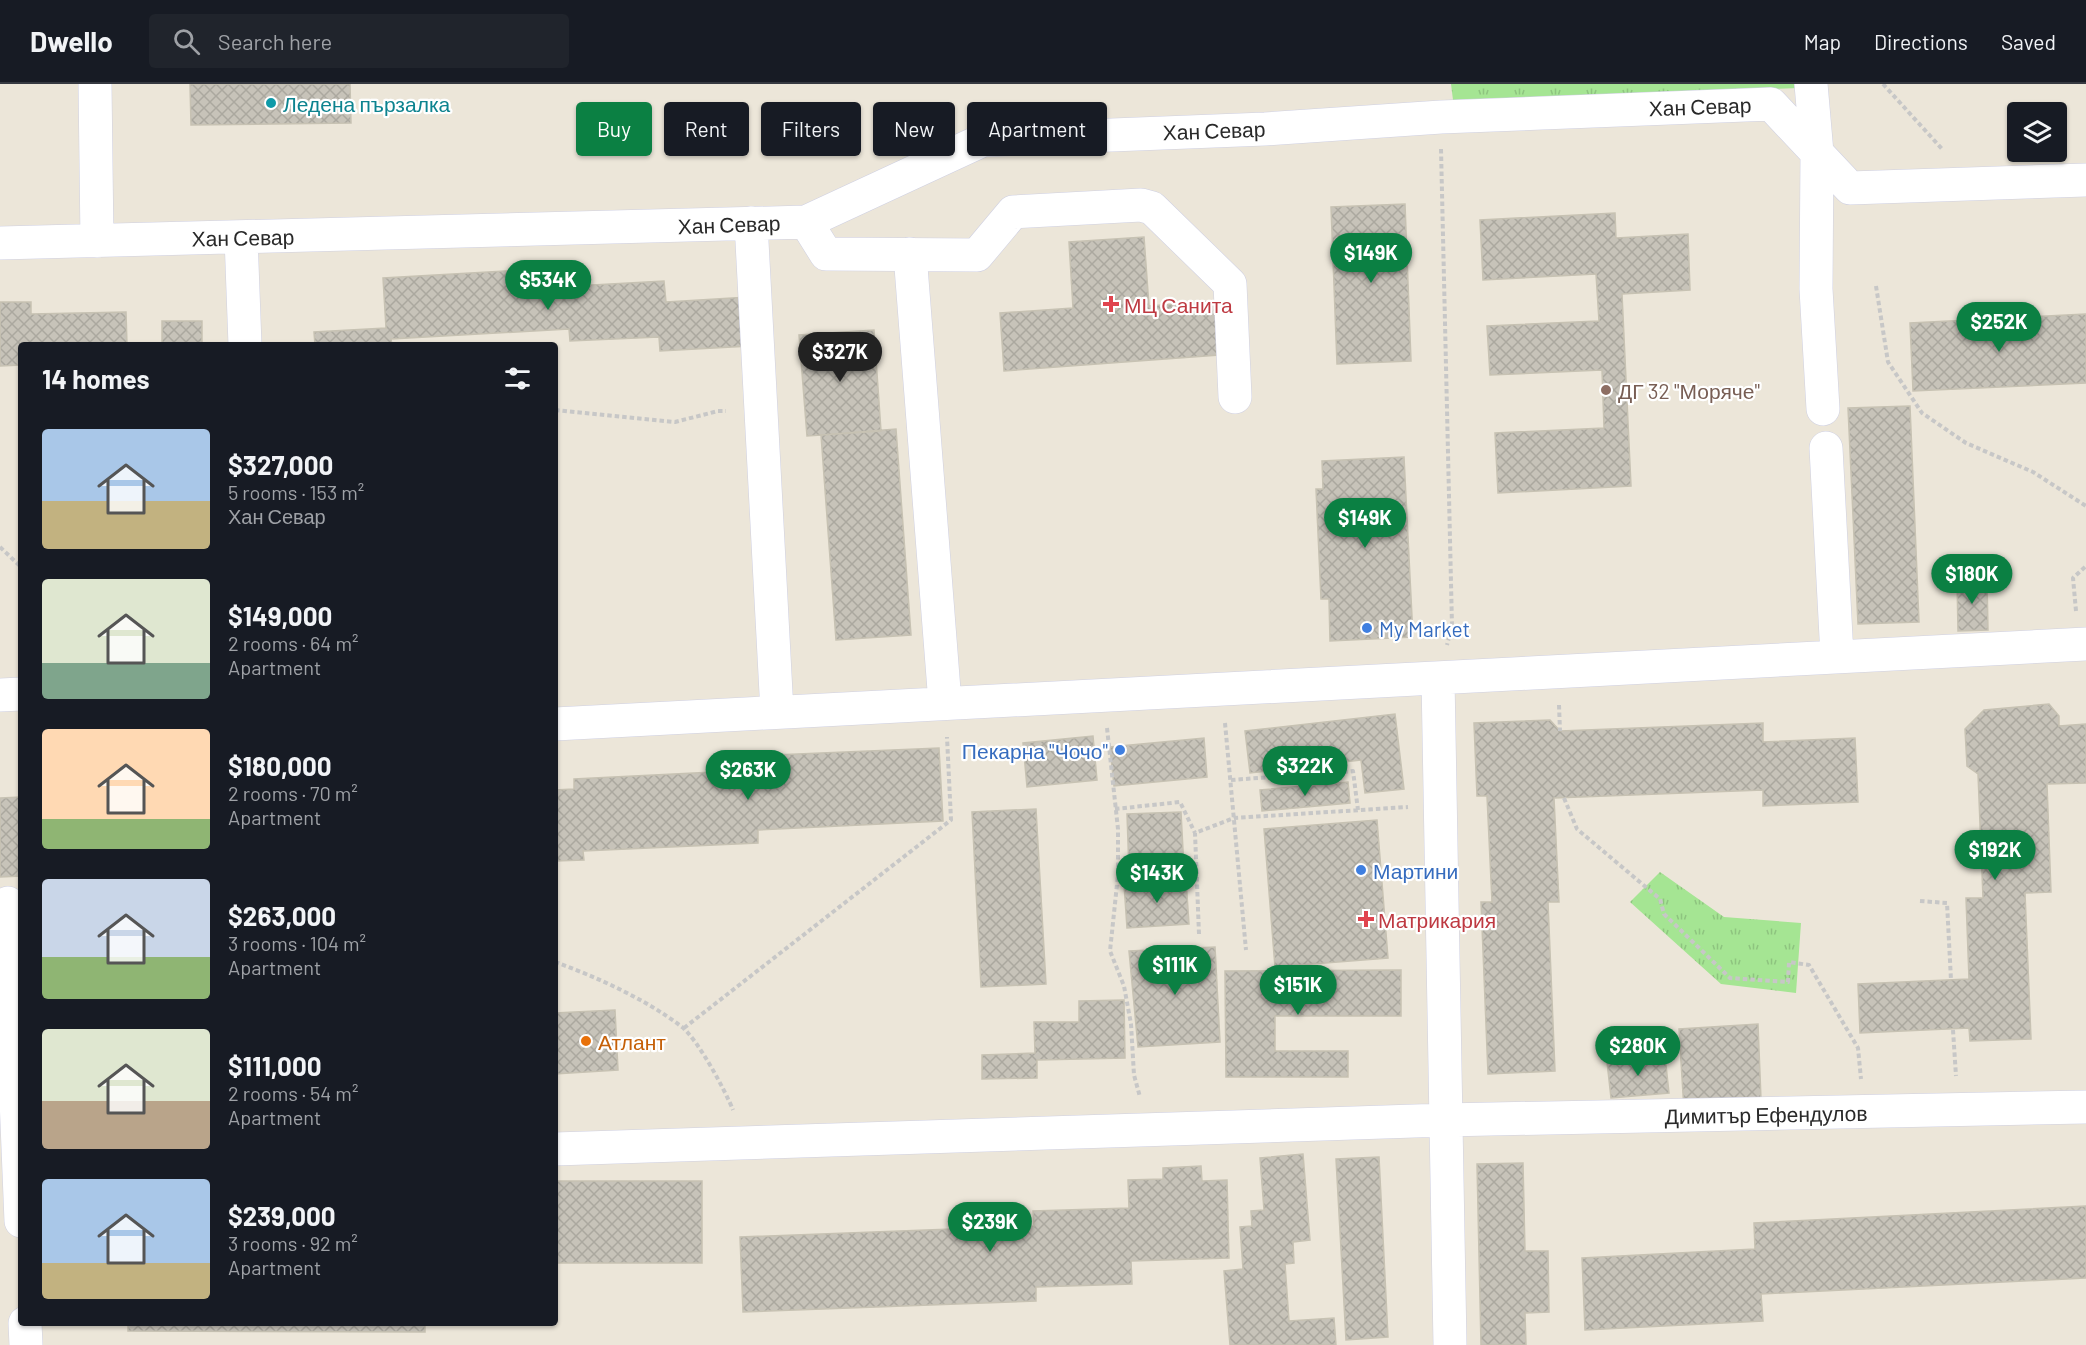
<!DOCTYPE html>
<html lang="en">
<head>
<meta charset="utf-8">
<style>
  :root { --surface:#171b24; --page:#20242c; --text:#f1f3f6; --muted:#9ea1a6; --line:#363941; --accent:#0b8043 }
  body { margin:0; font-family:Barlow,sans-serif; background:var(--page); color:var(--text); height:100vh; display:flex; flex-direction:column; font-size:22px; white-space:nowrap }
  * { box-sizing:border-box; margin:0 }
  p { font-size:20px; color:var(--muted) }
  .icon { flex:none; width:33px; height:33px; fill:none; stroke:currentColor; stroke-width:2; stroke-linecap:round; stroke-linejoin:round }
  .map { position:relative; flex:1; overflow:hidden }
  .panel { position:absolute; left:18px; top:258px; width:540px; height:984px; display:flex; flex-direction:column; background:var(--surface); border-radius:6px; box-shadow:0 2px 4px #0004 }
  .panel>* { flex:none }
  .hud { position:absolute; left:576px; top:18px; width:570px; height:54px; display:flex; gap:12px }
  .tools { position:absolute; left:2007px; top:18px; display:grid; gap:12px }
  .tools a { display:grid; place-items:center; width:60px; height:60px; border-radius:6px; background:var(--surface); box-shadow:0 2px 4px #0004; font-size:30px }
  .price { position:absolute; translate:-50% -51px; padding:0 14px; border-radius:21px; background:var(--accent); color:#fff; font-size:20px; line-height:39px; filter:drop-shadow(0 2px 3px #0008) }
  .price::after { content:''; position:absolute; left:50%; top:36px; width:18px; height:14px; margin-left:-9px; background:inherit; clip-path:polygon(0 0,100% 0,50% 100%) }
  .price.active { background:#222; color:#fff }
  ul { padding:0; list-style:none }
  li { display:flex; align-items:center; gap:18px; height:150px; padding:0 24px }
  li span { display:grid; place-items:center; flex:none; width:168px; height:120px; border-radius:6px; color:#555 }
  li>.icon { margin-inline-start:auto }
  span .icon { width:72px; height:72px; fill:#fffc; stroke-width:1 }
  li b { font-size:26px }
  h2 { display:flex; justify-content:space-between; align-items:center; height:72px; padding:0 24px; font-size:26px }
  .tag { padding:0 21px; border-radius:6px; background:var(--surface); box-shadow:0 2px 4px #0004; font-size:21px; line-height:54px }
  .tag.active { background:var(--accent); color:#fff }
  header { display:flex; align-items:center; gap:36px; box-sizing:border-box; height:84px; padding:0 30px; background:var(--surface); border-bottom:2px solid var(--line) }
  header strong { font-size:28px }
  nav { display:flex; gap:33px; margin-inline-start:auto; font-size:21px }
  .search { width:420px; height:54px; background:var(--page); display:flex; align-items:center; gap:15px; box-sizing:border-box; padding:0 21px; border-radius:6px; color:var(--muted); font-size:22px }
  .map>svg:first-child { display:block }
</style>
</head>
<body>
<header>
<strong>Dwello</strong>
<div class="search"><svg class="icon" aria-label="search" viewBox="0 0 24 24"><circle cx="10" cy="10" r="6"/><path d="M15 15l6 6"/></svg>Search here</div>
<nav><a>Map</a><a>Directions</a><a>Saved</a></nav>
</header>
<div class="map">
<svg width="2086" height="1261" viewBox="0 0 2086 1261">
  <defs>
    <pattern id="grass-tufts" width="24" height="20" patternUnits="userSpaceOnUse" patternTransform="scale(1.5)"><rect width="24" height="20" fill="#a5e593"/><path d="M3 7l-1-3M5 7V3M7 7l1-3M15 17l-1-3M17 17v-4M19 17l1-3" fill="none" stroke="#8ec47f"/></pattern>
    <pattern id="building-cross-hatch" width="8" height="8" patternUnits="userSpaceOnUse" patternTransform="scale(1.5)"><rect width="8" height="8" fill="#c7c3b9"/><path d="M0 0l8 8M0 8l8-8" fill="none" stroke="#aba89f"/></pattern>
  </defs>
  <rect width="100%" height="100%" fill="#ece6d9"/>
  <!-- grass -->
  <path fill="url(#grass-tufts)" d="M1451,0h347l1,4 -346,12z
    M1660,788l64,45 77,6 -5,70 -75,-9 -91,-82z"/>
  <!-- building -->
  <path fill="url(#building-cross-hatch)" stroke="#c7c2b3" stroke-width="1.5" d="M190,0h160l1,39 -160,2z
    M1405,120l6,157 -74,3 -6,-157z
    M1615,129l1,25 72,-4 2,56 -68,4 9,192 -133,7 -3,-60 109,-5 -2,-58 -112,5 -3,-49 112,-5 -3,-47 -113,6 -3,-60z
    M1144,153l5,69 66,-5 4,54 -215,16 -4,-58 73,-5 -4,-66z
    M573,183l1,19 90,-5 2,21 82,-5 2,49 -90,5 -1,-14 -89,4 -1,-12 -178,10 1,6h-77l-1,-13 72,-4 -3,-50z
    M0,218h31v12l95,-2 1,33h-106v20l-21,1z
    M2086,230v69l-173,8 -3,-68z
    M162,237h40v24h-40z
    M874,246l7,101 -74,5 -8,-101z
    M1910,322l9,216 -61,2 -10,-216z
    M896,345l15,206 -75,5 -15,-205z
    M1404,373l9,180 -83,4 -1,-42h-8l-5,-110h7l-1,-28z
    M1957,495h30l1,51 -30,1z
    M2049,620l10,12v10l27,-2v59l-39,1 4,108 -26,1 6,146 -61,2 -1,-13 -109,5 -2,-49 111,-5 -3,-81h17l-5,-124 -11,-8 -2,-37 19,-19z
    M1395,630l9,75 -39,4 -4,-33 -111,13 -5,-42z
    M1550,636l10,11 203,-8v19l92,-4 3,64 -95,4v-16l-209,8 5,104h-11l7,169 -67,3 -7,-172h11l-5,-106h-10l-3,-73z
    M1093,652l4,44 -70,7 -4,-44z
    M1204,654l3,39 -93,9 -4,-39z
    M939,664l4,73 -185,9v13l-175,8 1,9 -29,1v-71l19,-1v-10l180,-9 -1,-14z
    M1348,698l2,21 -88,8 -2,-21z
    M21,713v79l-21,1v-79z
    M1036,725l10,175 -65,3 -9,-175z
    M1181,728l3,57 -55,2 -2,-57z
    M1377,736l11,138 -113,9 -11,-138z
    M1186,796l3,44 -62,4 -3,-44z
    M1215,863l5,95 -82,5 -9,-96z
    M1401,886v46h-126v35h73v26h-122l-1,-106z
    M1124,916l1,58 -88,2v18l-55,1v-24l53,-2 -1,-31h45v-21z
    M615,926l3,60 -63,4v-61z
    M1758,940l3,75 -77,11 -5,-81z
    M1665,972l4,37 -58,5 -4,-36z
    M1303,1070l7,86 -17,2 1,21 -9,1 4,57 45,-3 2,27h-106l-6,-74 19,-2 -3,-42 12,-1 -1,-15 13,-1 -4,-52z
    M1379,1073l9,180 -42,3 -10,-181z
    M1523,1079l2,88h23l1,61 -24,1 1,32h-45l-4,-181z
    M1201,1082l1,15 25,-1 2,78 -98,3 1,23 -96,3v14l-293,11 -3,-75 294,-11 -1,-15 96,-3 -1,-28 35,-1v-11z
    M555,1097h147v82h-147z
    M2086,1122v72l-325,16 2,27 -178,9 -3,-72 173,-9 -1,-26z
    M128,1239h297v9l-297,-1z"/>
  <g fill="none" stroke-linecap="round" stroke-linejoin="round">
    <defs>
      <path id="minor" d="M95,0l2,157
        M1811,0l6,69 -1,136 7,120
        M806,138l20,32 151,1 36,-43 128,-7 11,3 78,76 5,113
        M751,139l26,489
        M241,153l4,108
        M0,159l806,-21 177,-82 282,-11 176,-12 330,-13 79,84 236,-8
        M910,170l35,449
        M1826,364l11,208
        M1438,594l12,667
        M0,611l21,-1
        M555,640l1531,-80
        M8,819l13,318
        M555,1065l890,-29 641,-13
        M25,1239l1,22"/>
    </defs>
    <!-- minor casing -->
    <use href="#minor" stroke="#cfd0e2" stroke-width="34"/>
    <!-- path -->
    <path stroke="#c7c7c7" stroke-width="4" stroke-dasharray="4.5 3" stroke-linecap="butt" d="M1883,0l60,66
      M1441,65l11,477 -5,19
      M1876,202l12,76 34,51 44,30 67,29 53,34
      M555,326l120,12 43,-11h8
      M0,463l21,20
      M2076,527l-3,-33 13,-12
      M1559,621l1,26
      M1225,639l21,227
      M1107,644l11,101v46l-8,76 14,35 7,38 3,51 6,22
      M1231,696l122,-9 5,39
      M1564,714l13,31 83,70 4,15 66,64 58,4 1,-20 20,3 49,83 3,31
      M1115,725l65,-7 15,31
      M1920,817l27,2 4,77
      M1199,850l-4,-101 39,-15 174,-11
      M555,878c42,15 92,38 127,65 16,13 43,63 51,83
      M684,944l267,-208 -4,-83
      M1953,946l3,46"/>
    <!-- minor -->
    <use href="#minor" stroke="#fff" stroke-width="33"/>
  </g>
  <!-- markers -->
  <circle fill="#0f9aa8" stroke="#fff" stroke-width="2" cx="271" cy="19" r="6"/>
  <g fill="#e0444e" stroke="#fff" stroke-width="2">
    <path d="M1108 211h6v6h6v6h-6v6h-6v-6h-6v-6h6z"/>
    <path d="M1363 826h6v6h6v6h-6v6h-6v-6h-6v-6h6z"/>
  </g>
  <circle fill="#8d6e63" stroke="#fff" stroke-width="2" cx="1606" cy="306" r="6"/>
  <g fill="#3f7fe0" stroke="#fff" stroke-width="2">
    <circle cx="1367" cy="544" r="6"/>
    <circle cx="1120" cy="666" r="6"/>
    <circle cx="1361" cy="786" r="6"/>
  </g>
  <circle fill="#e8710a" stroke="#fff" stroke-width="2" cx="586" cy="957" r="6"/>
  <g text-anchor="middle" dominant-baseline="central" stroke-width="4.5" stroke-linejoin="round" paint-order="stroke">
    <!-- culture labels -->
    <g font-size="21" fill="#0d838f" stroke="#fff" text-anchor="start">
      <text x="283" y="19">Ледена пързалка</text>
    </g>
    <!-- street labels -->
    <g font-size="21" fill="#292929" stroke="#fff">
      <text transform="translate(1700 22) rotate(-2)">Хан Севар</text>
      <text transform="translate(1214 46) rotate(-2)">Хан Севар</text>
      <text transform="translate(729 140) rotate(-2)">Хан Севар</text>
      <text transform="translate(243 153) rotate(-1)">Хан Севар</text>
      <text transform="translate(1766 1030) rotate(-1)">Димитър Ефендулов</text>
    </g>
    <!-- health labels -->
    <g font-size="21" fill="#be3a42" stroke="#fff" text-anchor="start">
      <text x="1124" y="220">МЦ Санита</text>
      <text x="1378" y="835">Матрикария</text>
    </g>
    <!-- education labels -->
    <g font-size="21" fill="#785e54" stroke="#fff" text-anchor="start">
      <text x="1618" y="306">ДГ 32 "Моряче"</text>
    </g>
    <!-- shop labels -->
    <g font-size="21" fill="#366cbe" stroke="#fff" text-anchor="start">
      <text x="1379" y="544">My Market</text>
      <text x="1108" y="666" text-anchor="end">Пекарна "Чочо"</text>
      <text x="1373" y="786">Мартини</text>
    </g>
    <!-- food labels -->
    <g font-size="21" fill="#c56008" stroke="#fff" text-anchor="start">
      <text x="598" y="957">Атлант</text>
    </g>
  </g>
</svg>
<div class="tools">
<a><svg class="icon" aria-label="layers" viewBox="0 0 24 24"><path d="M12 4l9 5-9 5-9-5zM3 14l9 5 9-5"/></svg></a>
</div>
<b class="price" style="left:1371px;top:200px">$149K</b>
<b class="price" style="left:548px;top:227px">$534K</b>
<b class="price" style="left:1999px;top:269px">$252K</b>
<b class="price active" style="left:840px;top:299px">$327K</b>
<b class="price" style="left:1365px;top:465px">$149K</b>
<b class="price" style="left:1972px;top:521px">$180K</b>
<b class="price" style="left:1305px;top:713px">$322K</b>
<b class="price" style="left:748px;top:717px">$263K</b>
<b class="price" style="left:1995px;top:797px">$192K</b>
<b class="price" style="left:1157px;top:820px">$143K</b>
<b class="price" style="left:1175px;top:912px">$111K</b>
<b class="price" style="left:1298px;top:932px">$151K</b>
<b class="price" style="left:1638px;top:993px">$280K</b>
<b class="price" style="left:990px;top:1169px">$239K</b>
<div class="hud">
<a class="tag active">Buy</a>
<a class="tag">Rent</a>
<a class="tag">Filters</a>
<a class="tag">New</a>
<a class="tag">Apartment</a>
</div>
<section class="panel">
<h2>14 homes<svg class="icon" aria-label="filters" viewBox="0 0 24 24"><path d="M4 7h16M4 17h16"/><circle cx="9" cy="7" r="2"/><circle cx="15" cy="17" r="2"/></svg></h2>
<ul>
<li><span style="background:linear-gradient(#a9c7e8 60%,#c2b280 0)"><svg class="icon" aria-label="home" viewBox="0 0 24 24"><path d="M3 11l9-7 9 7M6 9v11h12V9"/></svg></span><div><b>$327,000</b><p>5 rooms · 153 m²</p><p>Хан Севар</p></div></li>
<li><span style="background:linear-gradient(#dfe7d0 70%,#7fa58c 0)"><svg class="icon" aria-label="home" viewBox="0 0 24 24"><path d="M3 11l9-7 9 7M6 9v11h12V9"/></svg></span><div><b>$149,000</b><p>2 rooms · 64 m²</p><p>Apartment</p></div></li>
<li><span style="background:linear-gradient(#ffd9b3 75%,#8fb573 0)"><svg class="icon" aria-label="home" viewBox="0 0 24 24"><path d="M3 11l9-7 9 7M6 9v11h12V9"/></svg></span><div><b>$180,000</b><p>2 rooms · 70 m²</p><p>Apartment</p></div></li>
<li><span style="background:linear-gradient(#c9d6e8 65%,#8fb573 0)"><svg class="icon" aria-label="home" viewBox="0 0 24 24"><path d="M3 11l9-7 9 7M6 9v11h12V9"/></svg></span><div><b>$263,000</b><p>3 rooms · 104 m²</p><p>Apartment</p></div></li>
<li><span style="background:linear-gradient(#dfe7d0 60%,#b9a48a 0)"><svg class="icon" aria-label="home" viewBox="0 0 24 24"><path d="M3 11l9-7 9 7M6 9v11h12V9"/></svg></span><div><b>$111,000</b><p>2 rooms · 54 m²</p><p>Apartment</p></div></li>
<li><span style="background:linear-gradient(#a9c7e8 70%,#c2b280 0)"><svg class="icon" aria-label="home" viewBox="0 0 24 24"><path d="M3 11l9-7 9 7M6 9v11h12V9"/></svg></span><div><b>$239,000</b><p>3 rooms · 92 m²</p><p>Apartment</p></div></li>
</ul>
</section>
</div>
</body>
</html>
